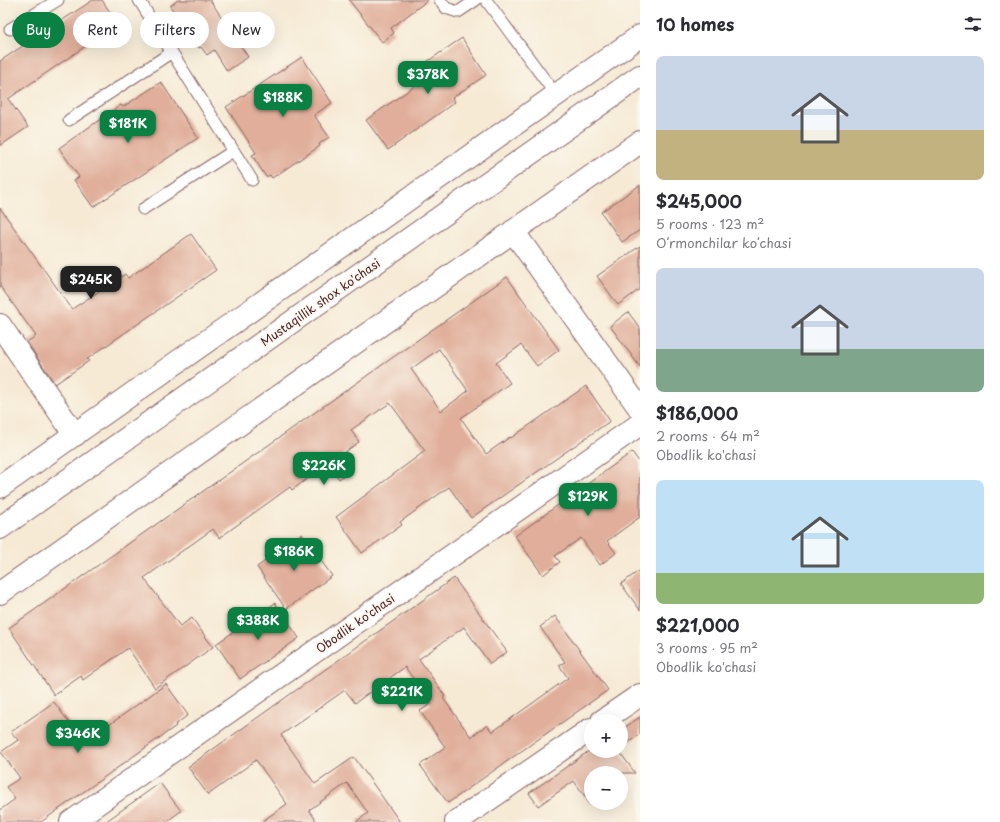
<!DOCTYPE html>
<html lang="en">
<head>
<meta charset="utf-8">
<style>
  :root { --surface:#fff; --page:#f2f2f3; --text:#2b2b33; --muted:#7c7c81; --accent:#0b8043 }
  body { margin:0; font-family:"Playpen Sans",sans-serif; background:var(--page); color:var(--text); height:100vh; display:flex; flex-direction:column; font-size:15px; white-space:nowrap }
  * { box-sizing:border-box; margin:0 }
  p { font-size:13px; color:var(--muted) }
  .icon { flex:none; width:22px; height:22px; fill:none; stroke:currentColor; stroke-width:2; stroke-linecap:round; stroke-linejoin:round }
  .map { position:relative; flex:1; overflow:hidden }
  .details { display:flex; flex-direction:column; background:var(--surface); width:360px }
  .details>* { flex:none }
  .hud { position:absolute; left:12px; top:12px; width:380px; height:36px; display:flex; gap:8px }
  .controls { position:absolute; left:584px; top:714px; display:grid; gap:8px }
  .controls a { display:grid; place-items:center; width:44px; height:44px; border-radius:50%; background:var(--surface); box-shadow:0 4px 16px #0002; font-size:20px }
  .price { position:absolute; translate:-50% -34px; padding:0 9px; border-radius:8px; background:var(--accent); color:#fff; font-size:13px; line-height:26px; filter:drop-shadow(0 1px 2px #0008) }
  .price::after { content:''; position:absolute; left:50%; top:24px; width:12px; height:9px; margin-left:-6px; background:inherit; clip-path:polygon(0 0,100% 0,50% 100%) }
  .price.active { background:#222; color:#fff }
  ul { padding:0; list-style:none }
  li { display:grid; align-content:center; gap:8px; height:212px; padding:0 16px }
  li span { display:grid; place-items:center; height:124px; border-radius:8px; color:#555 }
  li>.icon { margin-inline-start:auto }
  span .icon { width:72px; height:72px; fill:#fffc; stroke-width:1 }
  li b { font-size:17px }
  h2 { display:flex; justify-content:space-between; align-items:center; height:48px; padding:0 16px; font-size:17px }
  .chip { padding:0 14px; border-radius:18px; background:var(--surface); box-shadow:0 4px 16px #0002; font-size:14px; line-height:36px }
  .chip.active { background:var(--accent); color:#fff }
  main { display:flex; flex:1; min-height:0 }
  .map>svg:first-child { display:block }
</style>
</head>
<body>
<main>
<div class="map">
<svg width="640" height="822" viewBox="0 0 640 822">
  <rect width="100%" height="100%" fill="#fbf7ec"/>
  <filter id="ink" filterUnits="userSpaceOnUse"><feTurbulence type="fractalNoise" baseFrequency=".025" numOctaves="2"/><feDisplacementMap in="SourceGraphic" scale="8" xChannelSelector="R" yChannelSelector="G"/><feConvolveMatrix kernelMatrix="1 2 1 2 8 2 1 2 1" color-interpolation-filters="sRGB"/></filter>
  <filter id="wash" filterUnits="userSpaceOnUse"><feTurbulence type="fractalNoise" baseFrequency=".012" numOctaves="4" result="noise"/><feDisplacementMap in="SourceGraphic" scale="16" xChannelSelector="R" yChannelSelector="G"/><feGaussianBlur stdDeviation="0.9" result="paint"/><feColorMatrix in="noise" values="0 0 0 0 0 0 0 0 0 0 0 0 0 0 0 0 0 1.4 0 .05"/><feComposite in="paint" operator="in"/></filter>
  <g filter="url(#wash)">
    <rect width="100%" height="100%" fill="#f6ead5"/>
    <g id="blocks">
      <!-- building -->
      <path fill="#e0ae9a" fill-rule="evenodd" d="M93,0h9l16,24 -110,75 20,28 -28,19v-85z
        M178,0h32l38,57 -21,14 -13,-21 -7,5 -6,-8 -2,1 -29,-42z
        M349,0h79l-37,28 3,5 -12,9z
        M462,38l24,37 -34,23 3,4 -67,48 -22,-30 69,-48 -7,-11z
        M302,57l30,46 -18,12 15,22 -10,7 1,2 -48,32 -2,-3 -4,2 -14,-22 4,-2 -30,-46z
        M161,82l37,56 -105,69 -19,-27 5,-3 -20,-29 62,-43 2,2z
        M640,185v45l-18,12 -21,-30z
        M0,208l72,101 53,-35 3,4 63,-44 25,36 -129,89 2,2 -34,23 -28,-42 9,-6 -36,-50z
        M640,246v43l-22,16 -21,-29z
        M507,277l52,73 -22,16 -16,-21 -25,18 14,20 -49,35 25,36 24,-17 1,1 75,-52 24,35 -139,97 -22,-31 -49,35 2,3 -40,28 -26,-36 89,-66 -35,-48 -39,27 8,12 -17,12 11,15 -14,10 -11,-15 -36,26 -2,-3 -71,51 -6,-9 -69,49 36,48 12,-8 21,29 -58,41 -27,-40 -45,32 -2,-4 -27,19 -45,-67zM439,349l29,42 -27,20 -30,-42z
        M628,312l12,16v39l-30,-41z
        M632,452l8,11v54l-33,24 9,12 -16,12 -19,-27 -26,18 5,6 -17,13 -28,-39z
        M302,534l30,42 -46,33 -29,-42z
        M640,570v40l-19,-26z
        M454,578l53,74 -17,12 -26,-37 -45,32 26,37 -2,2 28,39 16,-12 5,7 76,-54 -9,-13 6,-3 -25,-35 15,-11 53,74 -160,113 -28,-38 25,-18 -25,-36 11,-7 -26,-37 -50,36 -10,-13 -64,45 34,49 39,-27 46,65h-44l12,-9 -21,-30 -38,27 8,12h-56l26,-18 -31,-44 -48,35 -20,-28z
        M275,603l24,35 -59,41 -24,-35z
        M166,684l22,31 -13,10 1,1 -135,96h-41v-12l15,-11 -9,-12 14,-9 -19,-26 17,-12 -7,-8 43,-30 30,41z
        M640,717v17l-19,14v-18z
        M589,751h30l16,22h-44v32l-17,-24 -36,25 -9,-13z
        M160,783l21,28 -15,11h-61z"/>
    </g>
  </g>
  <g filter="url(#ink)">
    <use href="#blocks" fill-opacity="0" stroke="#866666" stroke-width="1"/>
    <g fill="none" stroke-linecap="round" stroke-linejoin="round">
      <defs>
        <path id="lane" d="M139,0l113,180
          M440,0l6,8 12,4 18,-12
          M486,0l70,95
          M10,29l48,-29
          M69,120l103,-68
          M143,209l90,-58"/>
        <path id="street" d="M513,231l127,178
          M0,325l75,110
          M0,593l640,-451
          M602,721l38,-26
          M71,822l569,-398
          M456,822l135,-93"/>
        <path id="primary" d="M0,487l640,-451
          M0,528l640,-452"/>
      </defs>
      <!-- lane casing -->
      <use href="#lane" stroke="#866666" stroke-width="13"/>
      <!-- street casing -->
      <use href="#street" stroke="#866666" stroke-width="24"/>
      <!-- primary casing -->
      <use href="#primary" stroke="#866666" stroke-width="24"/>
      <!-- lane -->
      <use href="#lane" stroke="#fff" stroke-width="11"/>
      <!-- street -->
      <use href="#street" stroke="#fff" stroke-width="22"/>
      <!-- primary -->
      <use href="#primary" stroke="#fff" stroke-width="22"/>
    </g>
  </g>
  <g text-anchor="middle" dominant-baseline="central" stroke-width="3.5" stroke-linejoin="round" paint-order="stroke">
    <!-- street labels -->
    <g font-size="12" fill="#4a1f2b" stroke="#fbf7ec">
      <text transform="translate(320 302) rotate(-35)">Mustaqillik shox ko'chasi</text>
      <text transform="translate(355 623) rotate(-35)">Obodlik ko'chasi</text>
    </g>
  </g>
</svg>
<div class="controls">
<a>+</a>
<a>−</a>
</div>
<b class="price" style="left:428px;top:95px">$378K</b>
<b class="price" style="left:283px;top:118px">$188K</b>
<b class="price" style="left:128px;top:144px">$181K</b>
<b class="price active" style="left:91px;top:300px">$245K</b>
<b class="price" style="left:324px;top:486px">$226K</b>
<b class="price" style="left:588px;top:517px">$129K</b>
<b class="price" style="left:294px;top:572px">$186K</b>
<b class="price" style="left:258px;top:641px">$388K</b>
<b class="price" style="left:402px;top:712px">$221K</b>
<b class="price" style="left:78px;top:754px">$346K</b>
<div class="hud">
<a class="chip active">Buy</a>
<a class="chip">Rent</a>
<a class="chip">Filters</a>
<a class="chip">New</a>
</div>
</div>
<section class="details">
<h2>10 homes<svg class="icon" aria-label="filters" viewBox="0 0 24 24"><path d="M4 7h16M4 17h16"/><circle cx="9" cy="7" r="2"/><circle cx="15" cy="17" r="2"/></svg></h2>
<ul>
<li><span style="background:linear-gradient(#c9d6e8 60%,#c2b280 0)"><svg class="icon" aria-label="home" viewBox="0 0 24 24"><path d="M3 11l9-7 9 7M6 9v11h12V9"/></svg></span><div><b>$245,000</b><p>5 rooms · 123 m²</p><p>Oʻrmonchilar koʻchasi</p></div></li>
<li><span style="background:linear-gradient(#c9d6e8 65%,#7fa58c 0)"><svg class="icon" aria-label="home" viewBox="0 0 24 24"><path d="M3 11l9-7 9 7M6 9v11h12V9"/></svg></span><div><b>$186,000</b><p>2 rooms · 64 m²</p><p>Obodlik ko'chasi</p></div></li>
<li><span style="background:linear-gradient(#bfe0f5 75%,#8fb573 0)"><svg class="icon" aria-label="home" viewBox="0 0 24 24"><path d="M3 11l9-7 9 7M6 9v11h12V9"/></svg></span><div><b>$221,000</b><p>3 rooms · 95 m²</p><p>Obodlik ko'chasi</p></div></li>
</ul>
</section>
</main>
</body>
</html>
